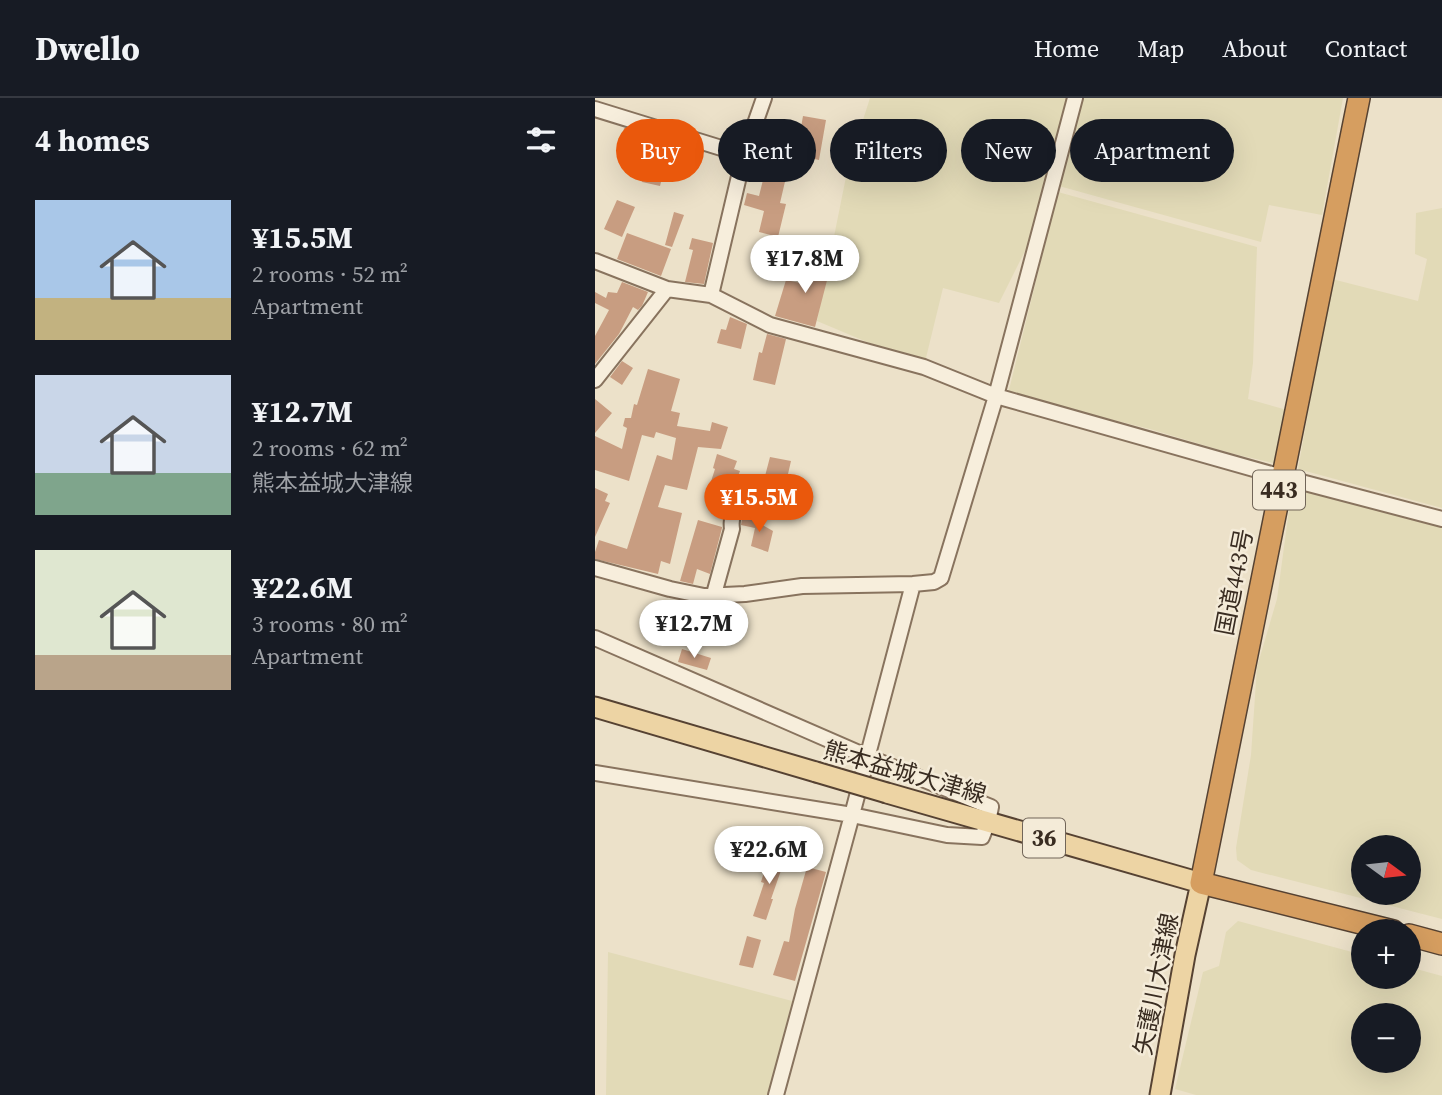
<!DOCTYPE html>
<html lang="en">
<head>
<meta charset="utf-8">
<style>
  :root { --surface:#171b24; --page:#20242c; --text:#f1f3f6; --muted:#9ea1a6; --line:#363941; --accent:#ea580c }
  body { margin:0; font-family:"Source Serif 4","Noto Sans JP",serif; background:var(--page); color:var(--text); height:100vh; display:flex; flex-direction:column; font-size:26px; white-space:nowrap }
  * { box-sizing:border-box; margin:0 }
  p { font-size:23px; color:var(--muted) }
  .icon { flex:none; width:38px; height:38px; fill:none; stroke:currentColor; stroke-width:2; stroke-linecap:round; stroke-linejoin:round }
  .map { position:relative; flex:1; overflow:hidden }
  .details { display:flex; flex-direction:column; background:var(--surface); width:595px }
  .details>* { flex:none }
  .guide { position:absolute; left:21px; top:21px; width:665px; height:63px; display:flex; gap:14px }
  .needle { width:46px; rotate:105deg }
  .buttons { position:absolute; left:756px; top:737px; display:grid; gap:14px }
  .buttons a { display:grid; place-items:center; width:70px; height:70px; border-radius:50%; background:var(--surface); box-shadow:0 7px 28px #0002; font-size:35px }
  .price { position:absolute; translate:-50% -60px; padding:0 16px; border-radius:24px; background:#fff; color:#222; font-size:23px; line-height:46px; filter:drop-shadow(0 2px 4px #0008) }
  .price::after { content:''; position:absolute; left:50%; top:42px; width:21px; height:16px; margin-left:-10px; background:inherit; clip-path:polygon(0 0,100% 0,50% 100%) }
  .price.active { background:var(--accent); color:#fff }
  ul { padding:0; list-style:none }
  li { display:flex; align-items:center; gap:21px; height:175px; padding:0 35px }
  li span { display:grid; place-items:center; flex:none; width:196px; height:140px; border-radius:0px; color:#555 }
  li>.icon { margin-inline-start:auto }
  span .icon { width:84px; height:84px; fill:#fffc; stroke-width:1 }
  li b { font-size:30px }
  h2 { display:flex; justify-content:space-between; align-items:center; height:84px; padding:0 35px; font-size:30px }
  .chip { padding:0 24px; border-radius:32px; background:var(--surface); box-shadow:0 7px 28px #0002; font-size:24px; line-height:63px }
  .chip.active { background:var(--accent); color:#fff }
  header { display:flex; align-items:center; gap:42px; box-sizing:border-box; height:98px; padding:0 35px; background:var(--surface); border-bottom:2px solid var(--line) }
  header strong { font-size:33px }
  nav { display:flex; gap:38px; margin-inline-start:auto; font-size:24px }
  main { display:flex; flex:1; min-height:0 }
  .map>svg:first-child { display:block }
</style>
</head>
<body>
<header>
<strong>Dwello</strong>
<nav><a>Home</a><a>Map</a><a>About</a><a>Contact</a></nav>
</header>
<main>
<section class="details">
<h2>4 homes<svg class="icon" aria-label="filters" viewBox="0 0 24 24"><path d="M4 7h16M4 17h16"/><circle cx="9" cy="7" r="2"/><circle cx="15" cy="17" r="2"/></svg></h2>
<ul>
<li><span style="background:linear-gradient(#a9c7e8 70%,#c2b280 0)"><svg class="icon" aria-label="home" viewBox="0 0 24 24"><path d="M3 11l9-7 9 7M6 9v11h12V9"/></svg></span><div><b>¥15.5M</b><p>2 rooms · 52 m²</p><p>Apartment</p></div></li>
<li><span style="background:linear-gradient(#c9d6e8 70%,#7fa58c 0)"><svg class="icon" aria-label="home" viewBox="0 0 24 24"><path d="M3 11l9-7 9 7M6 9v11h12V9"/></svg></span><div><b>¥12.7M</b><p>2 rooms · 62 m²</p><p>熊本益城大津線</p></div></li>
<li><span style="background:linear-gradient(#dfe7d0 75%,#b9a48a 0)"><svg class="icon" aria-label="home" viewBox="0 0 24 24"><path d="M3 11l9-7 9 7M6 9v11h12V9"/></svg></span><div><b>¥22.6M</b><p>3 rooms · 80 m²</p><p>Apartment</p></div></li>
</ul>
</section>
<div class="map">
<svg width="847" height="997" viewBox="0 0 847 997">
  <rect width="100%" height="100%" fill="#ece1c9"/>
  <!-- farmland -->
  <path fill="#e2dab7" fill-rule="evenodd" d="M275,0h205l-31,115 -45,90 -56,-15 -19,78 -107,-45 31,-154z
    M487,0h261l-21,117 -53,-10 -8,37 -202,-56z
    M463,94l199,55 -4,116 -5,36 39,11 -10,54 -47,-11 -80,-24 -142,-35z
    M847,110v300l-144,-39 34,-190 86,22 9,-42 -12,-5 1,-41z
    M697,390l150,40v391l-191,-49 -14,-10 -1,-12 15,-93 6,-88 20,-68zM768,749h46v45h-46z
    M643,823l125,34v21h46v-9l33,9v119h-246l-21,-6 28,-117 16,-6 7,-34zM768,917h46v45h-46z
    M13,854l184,49 -24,94h-162z"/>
  <!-- building -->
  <path fill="#c89d81" d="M208,18l23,4 -7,40 -23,-5z
    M29,30l19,6 -2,8 -19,-4z
    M58,44l17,4 -10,40 -18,-4z
    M171,70l21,5 -7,30 6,1 -8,33 -19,-5 5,-21 -20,-6 3,-12 12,3z
    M22,102l18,7 -13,30 -18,-8z
    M79,114l10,3 -12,32 -7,-2z
    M32,135l44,16 -10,27 -44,-17z
    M97,140l21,5 -9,41 -19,-2 8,-32 -4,-1z
    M174,148l19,4 -6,29 -20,-5z
    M218,157l19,6 -17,66 -40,-11 11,-36 19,4z
    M27,184l26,10 -6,14 -4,4 -5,-3 -14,27 -24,30v-28l14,-26 -14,-7v-11l11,6 2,-6 9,1z
    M135,219l17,7 -6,25 -24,-6 4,-14 5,1z
    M172,236l19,5 -11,46 -22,-5 6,-28 3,1z
    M27,263l11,7 -11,17 -12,-8z
    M53,271l32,10 -9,32 9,2 -3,13 33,5 2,-9 16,5 -7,22 -23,-2 -11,43 -22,-5 -7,22 24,6 -12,51 -9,-3 -3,13 -63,-15v-7l4,-12 28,9 30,-94 15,5 4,-22 -20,-6 -2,6 -12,-3 -13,46 -34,-11v-34l27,13 5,-21 -4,-2 2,-8h6l3,-14 3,1z
    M0,301l17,14 -17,20z
    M122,356l20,7 -3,8 6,2 -4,10 -4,-2 -8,24 -18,-6 9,-28 -2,-1z
    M175,359l21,4 -9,39 -22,-5z
    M0,390l13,6 -3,7 5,2 -15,34z
    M148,416l6,2 -1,1 25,14 -5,21 -17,-6 4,-18 -14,-3z
    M103,422l24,7v1l-12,46 -13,-5 -4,15 -13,-3z
    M87,551l29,9 -4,12 -29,-8z
    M174,757l16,4 -14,40h2l-7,21 -13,-4 11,-33 -3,-1z
    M212,769l19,5 -31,109 -22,-6 11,-34 5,1 6,-33z
    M152,838l14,4 -8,28 -14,-3z"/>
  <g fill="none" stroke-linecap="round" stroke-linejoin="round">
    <defs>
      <path id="minor" d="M0,11l149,46
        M0,163l72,28 44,6 59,30 154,42 72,29 286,81 160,42
        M116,197l33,-140 20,-57
        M0,282l72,-91
        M0,470l75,21 34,7 41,-2 57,-8 111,-2 21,-2 7,-4 55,-182 79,-298
        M119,496l18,-65c-2,-15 4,-24 13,-36
        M0,540l273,119 123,50 -3,15 -6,15 -35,-2 -95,-20 -257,-42
        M181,997l76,-280 61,-231"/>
      <path id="major" d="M0,609l221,65
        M292,695l314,90 -16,72 -25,140"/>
      <path id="highway" d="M764,0l-158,785 192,48
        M814,837l33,9"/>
    </defs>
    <!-- minor casing -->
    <use href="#minor" stroke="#88735e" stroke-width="18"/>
    <!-- major casing -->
    <use href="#major" stroke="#564232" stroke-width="23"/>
    <!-- highway casing -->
    <use href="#highway" stroke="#564232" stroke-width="24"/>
    <!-- minor -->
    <use href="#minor" stroke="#f7eedc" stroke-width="14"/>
    <!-- major -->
    <use href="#major" stroke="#edd4a4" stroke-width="19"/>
    <!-- highway -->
    <use href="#highway" stroke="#d69e60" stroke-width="21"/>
    <defs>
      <path id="major-bridge" d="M221,674l71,21"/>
    </defs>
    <!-- major-bridge casing -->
    <use href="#major-bridge" stroke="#564232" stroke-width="23" stroke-linecap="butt"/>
    <!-- major-bridge -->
    <use href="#major-bridge" stroke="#edd4a4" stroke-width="19"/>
  </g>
  <g text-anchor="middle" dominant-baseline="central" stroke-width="5" stroke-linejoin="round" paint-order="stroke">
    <!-- shield labels -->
    <g fill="#f4ebd8" stroke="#716558" stroke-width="2">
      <rect x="658" y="372.5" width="52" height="39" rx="5"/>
      <rect x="428" y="720.5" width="42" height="39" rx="5"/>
    </g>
    <g font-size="23" font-weight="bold" fill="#392c21">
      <text x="684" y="392">443</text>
      <text x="449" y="740">36</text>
    </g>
    <!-- street labels -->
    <g font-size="24" fill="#392c21" stroke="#f4ebd8">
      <text transform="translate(639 484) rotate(-79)">国道443号</text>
      <text transform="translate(310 674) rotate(16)">熊本益城大津線</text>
      <text transform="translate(561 886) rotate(-79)">矢護川大津線</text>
    </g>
  </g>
</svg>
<div class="buttons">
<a><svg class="needle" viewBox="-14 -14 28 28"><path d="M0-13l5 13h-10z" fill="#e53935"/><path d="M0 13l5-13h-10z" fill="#9ea1a6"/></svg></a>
<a>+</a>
<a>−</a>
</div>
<b class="price" style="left:210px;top:197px">¥17.8M</b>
<b class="price active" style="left:164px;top:436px">¥15.5M</b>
<b class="price" style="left:99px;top:562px">¥12.7M</b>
<b class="price" style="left:174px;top:788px">¥22.6M</b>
<div class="guide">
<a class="chip active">Buy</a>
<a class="chip">Rent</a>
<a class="chip">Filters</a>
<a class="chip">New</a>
<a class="chip">Apartment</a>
</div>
</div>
</main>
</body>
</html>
